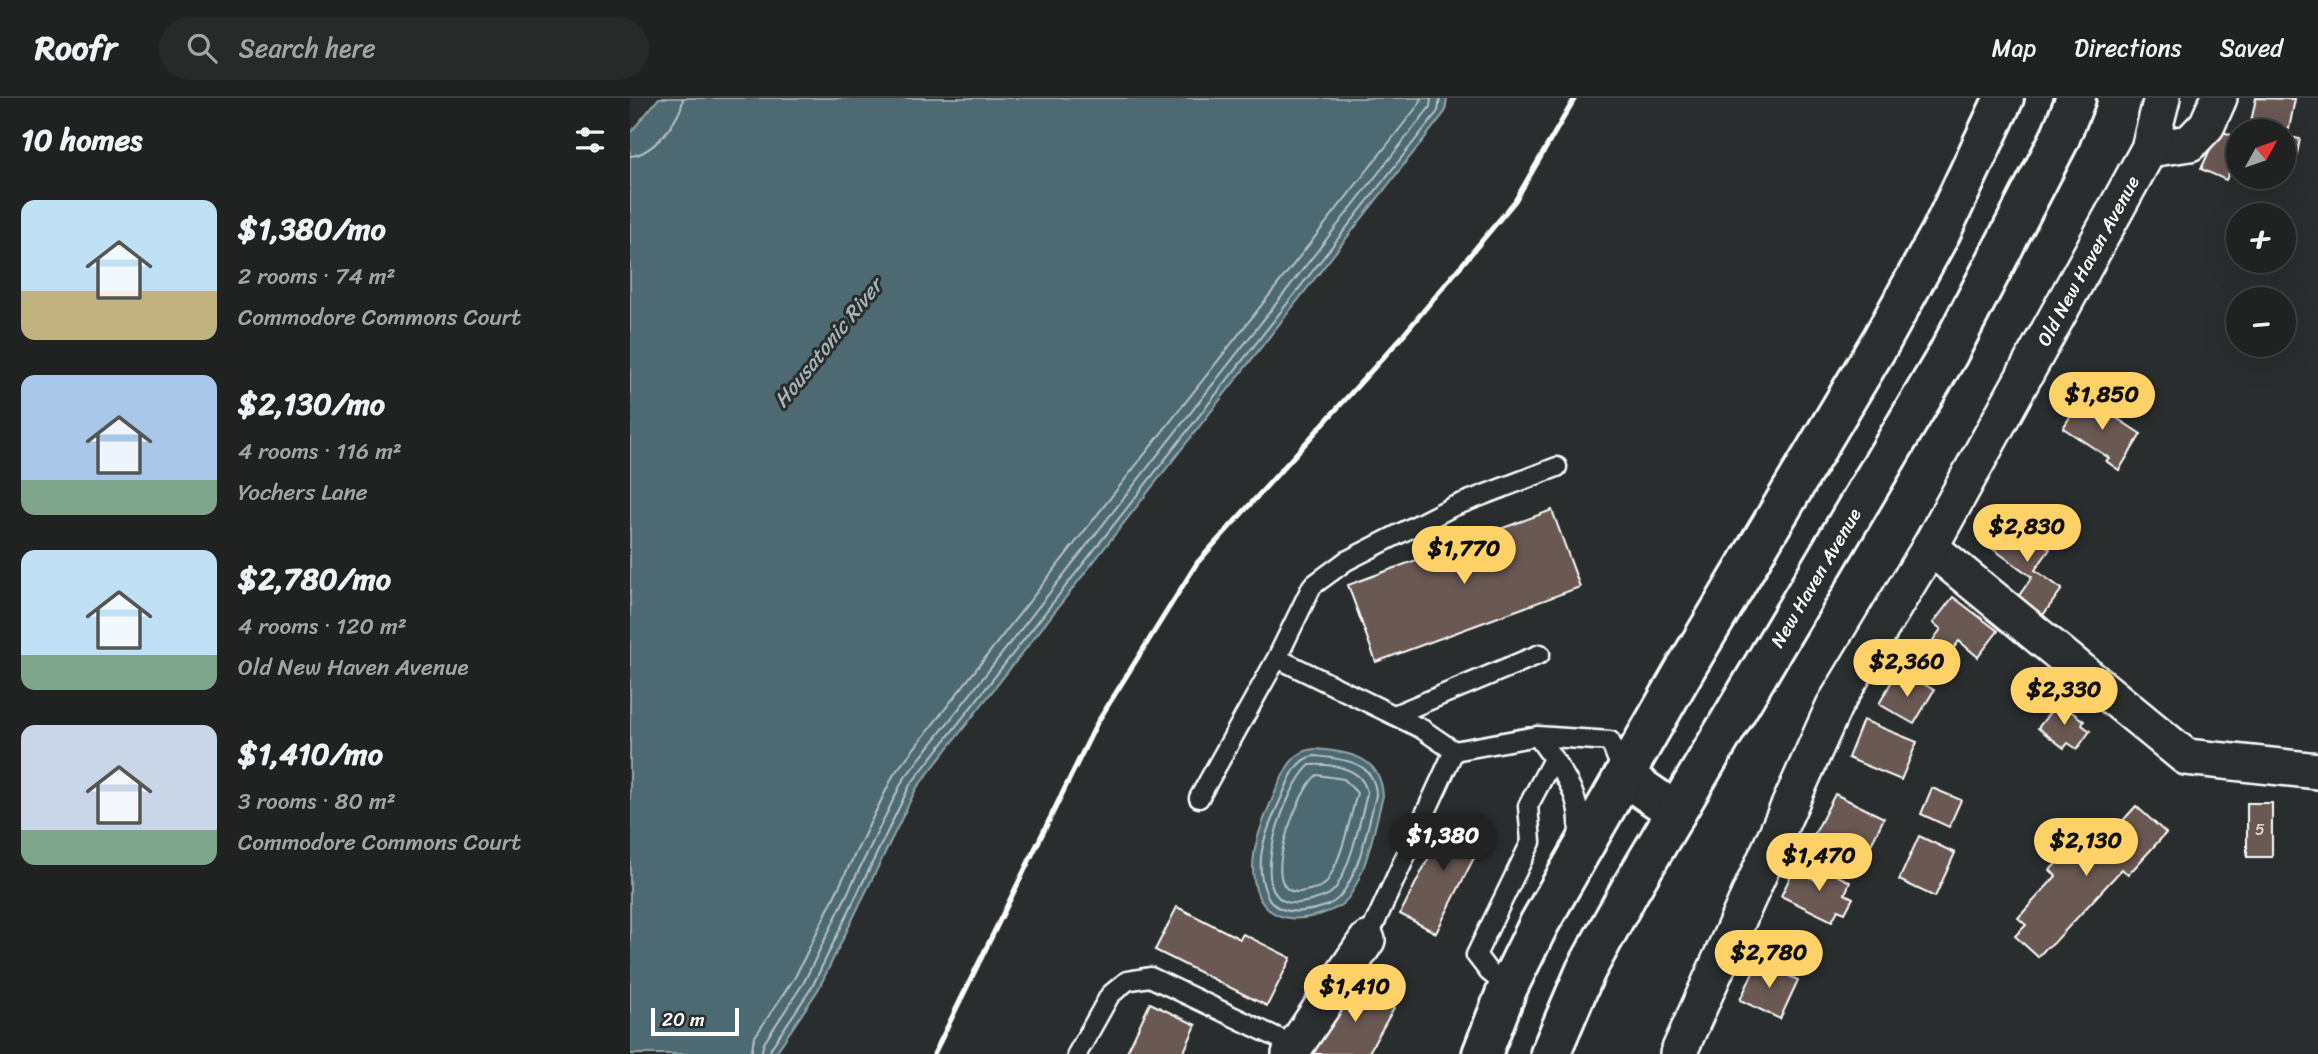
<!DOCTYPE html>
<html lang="en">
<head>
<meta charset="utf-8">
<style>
  :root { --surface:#202222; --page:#282a2a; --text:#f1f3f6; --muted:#a2a4a5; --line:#3d3f40; --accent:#ffd166 }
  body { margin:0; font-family:Sriracha,sans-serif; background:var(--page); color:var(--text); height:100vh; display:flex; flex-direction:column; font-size:26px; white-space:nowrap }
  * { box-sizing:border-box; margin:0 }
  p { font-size:23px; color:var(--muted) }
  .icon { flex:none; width:38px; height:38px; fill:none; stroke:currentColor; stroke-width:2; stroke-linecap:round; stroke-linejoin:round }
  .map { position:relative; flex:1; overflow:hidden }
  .panel { display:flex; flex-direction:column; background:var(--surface); width:630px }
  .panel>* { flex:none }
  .needle { width:46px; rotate:50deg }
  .fabs { position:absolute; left:1596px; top:21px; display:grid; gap:14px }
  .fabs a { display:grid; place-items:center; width:70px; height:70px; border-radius:50%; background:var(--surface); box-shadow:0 7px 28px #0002,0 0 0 2px var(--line); font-size:35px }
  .scale { position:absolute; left:21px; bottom:18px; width:88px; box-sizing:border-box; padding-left:7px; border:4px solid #fff; border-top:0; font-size:19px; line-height:24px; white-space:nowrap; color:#fff; -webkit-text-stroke:5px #2a2d2e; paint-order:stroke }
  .price { position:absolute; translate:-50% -60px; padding:0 16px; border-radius:24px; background:var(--accent); color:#111; font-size:23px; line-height:46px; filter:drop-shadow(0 2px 4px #0008) }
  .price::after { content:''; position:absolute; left:50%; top:42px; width:21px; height:16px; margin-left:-10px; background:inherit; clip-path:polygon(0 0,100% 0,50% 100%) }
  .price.active { background:#222; color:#fff }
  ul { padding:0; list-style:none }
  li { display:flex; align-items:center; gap:21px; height:175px; padding:0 21px }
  li span { display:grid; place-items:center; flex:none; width:196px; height:140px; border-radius:14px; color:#555 }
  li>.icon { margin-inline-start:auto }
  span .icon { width:84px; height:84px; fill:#fffc; stroke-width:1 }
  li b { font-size:30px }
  h2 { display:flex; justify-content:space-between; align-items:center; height:84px; padding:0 21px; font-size:30px }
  header { display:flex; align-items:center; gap:42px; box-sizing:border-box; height:98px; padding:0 35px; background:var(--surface); border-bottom:2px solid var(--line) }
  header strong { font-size:33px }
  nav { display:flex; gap:38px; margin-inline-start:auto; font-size:24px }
  .search { width:490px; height:63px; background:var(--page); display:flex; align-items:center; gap:18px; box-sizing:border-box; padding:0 24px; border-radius:38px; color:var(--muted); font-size:26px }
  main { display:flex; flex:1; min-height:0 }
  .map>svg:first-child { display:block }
</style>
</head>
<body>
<header>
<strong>Roofr</strong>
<div class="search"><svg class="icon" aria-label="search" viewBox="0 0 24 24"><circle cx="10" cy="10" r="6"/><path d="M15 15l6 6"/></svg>Search here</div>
<nav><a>Map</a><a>Directions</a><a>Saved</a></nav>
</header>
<main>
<section class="panel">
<h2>10 homes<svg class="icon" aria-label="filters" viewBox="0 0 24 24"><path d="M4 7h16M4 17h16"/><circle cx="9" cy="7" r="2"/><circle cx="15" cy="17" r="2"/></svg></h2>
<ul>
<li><span style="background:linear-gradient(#bfe0f5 65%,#c2b280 0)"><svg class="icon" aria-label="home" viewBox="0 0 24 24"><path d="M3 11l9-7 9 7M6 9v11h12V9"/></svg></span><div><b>$1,380/mo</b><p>2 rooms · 74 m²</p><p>Commodore Commons Court</p></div></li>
<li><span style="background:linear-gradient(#a9c7e8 75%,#7fa58c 0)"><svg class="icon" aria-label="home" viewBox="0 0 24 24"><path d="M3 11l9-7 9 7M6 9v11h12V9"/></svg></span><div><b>$2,130/mo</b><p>4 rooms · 116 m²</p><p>Yochers Lane</p></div></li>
<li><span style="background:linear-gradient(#bfe0f5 75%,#7fa58c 0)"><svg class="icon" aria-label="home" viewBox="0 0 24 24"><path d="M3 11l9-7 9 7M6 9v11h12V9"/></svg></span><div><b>$2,780/mo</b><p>4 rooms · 120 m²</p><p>Old New Haven Avenue</p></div></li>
<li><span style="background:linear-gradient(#c9d6e8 75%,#7fa58c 0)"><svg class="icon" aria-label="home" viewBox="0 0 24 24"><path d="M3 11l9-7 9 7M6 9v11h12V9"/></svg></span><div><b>$1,410/mo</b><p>3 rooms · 80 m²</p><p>Commodore Commons Court</p></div></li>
</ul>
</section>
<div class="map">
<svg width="1688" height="956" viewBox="0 0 1688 956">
  <rect width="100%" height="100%" fill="#2a2d2e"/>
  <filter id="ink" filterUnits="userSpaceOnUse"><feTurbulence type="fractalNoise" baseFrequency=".0143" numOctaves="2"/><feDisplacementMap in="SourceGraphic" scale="14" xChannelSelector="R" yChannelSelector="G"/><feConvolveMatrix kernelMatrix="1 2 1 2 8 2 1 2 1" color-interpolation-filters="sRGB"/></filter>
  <g filter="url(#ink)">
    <!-- water -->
    <path fill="#4d6971" stroke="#94a5aa" stroke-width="2" d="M29,0h788l-2,14 -529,677 -98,201 -43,64h-145v-921z
      M685,651c32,3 66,6 68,47 -9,32 -15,72 -34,101 -8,11 -19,14 -31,18 -31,9 -59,1 -64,-35 -5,-31 11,-64 23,-92 8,-18 16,-38 38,-39z"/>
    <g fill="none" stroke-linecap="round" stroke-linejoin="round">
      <!-- shore -->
      <path stroke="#b8c3c6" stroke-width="2" d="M0,58c22,-1 52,-37 53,-58
        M685,658c26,3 60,4 61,39 -8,30 -16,76 -35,100 -8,11 -26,15 -38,16 -15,2 -30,-2 -36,-16 -16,-35 1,-68 16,-101 6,-15 14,-37 32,-38z
        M680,667c22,-1 54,2 57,29 -8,30 -14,64 -30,92 -6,10 -16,12 -27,15 -76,21 -26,-114 0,-136z
        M687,677l27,4 13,14c-8,29 -14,61 -29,87 -4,8 -15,9 -23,11 -53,13 -7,-102 12,-116z
        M121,956l3,-16 41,-61 99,-203 526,-671 1,-5
        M131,956l3,-11 40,-61 99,-202 527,-673 1,-9
        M140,956l1,-6 41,-61 98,-202 528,-674 2,-13"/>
    </g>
    <!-- building -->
    <path fill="#6a5952" stroke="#fff" stroke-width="2" d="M1626,0l39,1 -6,30 -38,-7z
      M1589,32l19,8v14l-12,28 -25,-11z
      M1654,38l16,3 -3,15 -13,-3z
      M1502,283l10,8 -16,20 -10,-7z
      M1453,298l58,38 -22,36 -13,-9 3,-3 -46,-30z
      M922,412l28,77 -204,75 -28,-77z
      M1378,421l42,30 -15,21 27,19 -19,26 -25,-18 14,-20 -43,-31z
      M1323,499l45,34 -20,26 -19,-16 -9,12 -17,-13 8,-11 -8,-6z
      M1280,578l24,14 -20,34 -35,-20 14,-25 11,7z
      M1428,604l26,19 -2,4 8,6 -13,18 -9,-6 -4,5 -26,-20z
      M1233,622l54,22 -16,38 -53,-22z
      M1302,690l29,12 -12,27 -28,-13z
      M1205,696l49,24 -20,41 -50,-24z
      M1617,705h25v54h-25z
      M1506,708l30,27 -38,42 -6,-6 -70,76 -5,2 -9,10 -23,-21 11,-11 -8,-7 38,-42 -6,-6 36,-39 15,14z
      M821,716l36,18 -51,101 -36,-19z
      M1289,738l36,17 -20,44 -36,-17z
      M1190,769l30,15 -5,12 8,4 -8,15 -7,-3 -6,11 -51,-25 12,-25 21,8z
      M547,809l63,32 3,-5 48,24 -24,48 -112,-56z
      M1128,864l40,18 -18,39 -40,-19z
      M722,885l42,25 -26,46h-55z
      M520,905l46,22 -13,29h-57z"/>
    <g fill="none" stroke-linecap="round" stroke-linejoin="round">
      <defs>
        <path id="lane" d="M764,617l146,-61
          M824,653l-32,-22 -145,-71 35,-72 34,-25 106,-54 105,-40
          M569,700l78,-140
          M947,743c10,-42 -17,-73 -40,-105l73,5 13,32
          M737,842l87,-189 83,-15
          M878,889l-19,-15 -13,-17 55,-113 -3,-36 25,-47
          M447,956l33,-59 17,-14 23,-4 145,69"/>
        <g id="street">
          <path d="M1519,51l41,-6 17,-18 12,-27"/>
          <path d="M1300,449l256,210 132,14"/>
          <path d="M660,956l77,-114"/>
          <path id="s1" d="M1048,956l156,-348 96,-159 219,-398 13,-51"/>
        </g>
        <g id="highway">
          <path d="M994,678l52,36"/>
          <path d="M852,956l26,-67 31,-63 148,-258 194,-325 60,-109 63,-134"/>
          <path id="s2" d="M920,956l36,-84 44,-80 318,-536 111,-214 17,-42"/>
        </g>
      </defs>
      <!-- lane casing -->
      <use href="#lane" stroke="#fff" stroke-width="23"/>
      <!-- street casing -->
      <use href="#street" stroke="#fff" stroke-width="40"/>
      <!-- highway casing -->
      <use href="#highway" stroke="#fff" stroke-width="44"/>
      <!-- lane -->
      <use href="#lane" stroke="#2a2d2e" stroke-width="18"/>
      <!-- street -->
      <use href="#street" stroke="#2a2d2e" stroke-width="35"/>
      <!-- highway -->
      <use href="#highway" stroke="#2a2d2e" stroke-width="38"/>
      <!-- rail -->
      <path stroke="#fff" stroke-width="5" d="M304,956l163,-331 100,-160 203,-224 115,-138 60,-103"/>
    </g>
  </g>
  <g text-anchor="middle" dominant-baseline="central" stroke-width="6" stroke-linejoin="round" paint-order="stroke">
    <!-- number labels -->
    <g font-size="16" fill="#dad6d4">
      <text x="1630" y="731">5</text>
    </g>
    <!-- street labels -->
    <g font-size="19" fill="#fff" stroke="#2a2d2e">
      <text stroke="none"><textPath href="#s1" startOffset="894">Old New Haven Avenue</textPath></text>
      <text stroke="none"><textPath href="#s2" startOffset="546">New Haven Avenue</textPath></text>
    </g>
    <!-- water labels -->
    <g font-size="21" font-style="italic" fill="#a6b4b8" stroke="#2a2d2e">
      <text transform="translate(198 245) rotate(-51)">Housatonic River</text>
    </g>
  </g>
</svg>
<div class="fabs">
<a><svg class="needle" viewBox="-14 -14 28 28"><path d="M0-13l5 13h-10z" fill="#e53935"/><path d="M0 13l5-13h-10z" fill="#a2a4a5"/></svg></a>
<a>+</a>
<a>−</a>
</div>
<div class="scale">20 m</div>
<b class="price" style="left:1472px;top:334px">$1,850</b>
<b class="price" style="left:1397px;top:466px">$2,830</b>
<b class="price" style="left:834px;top:488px">$1,770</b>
<b class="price" style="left:1277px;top:601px">$2,360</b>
<b class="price" style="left:1434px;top:629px">$2,330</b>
<b class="price active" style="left:813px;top:775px">$1,380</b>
<b class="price" style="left:1456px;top:780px">$2,130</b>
<b class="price" style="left:1189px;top:795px">$1,470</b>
<b class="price" style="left:1139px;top:892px">$2,780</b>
<b class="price" style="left:725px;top:926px">$1,410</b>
</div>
</main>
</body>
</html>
